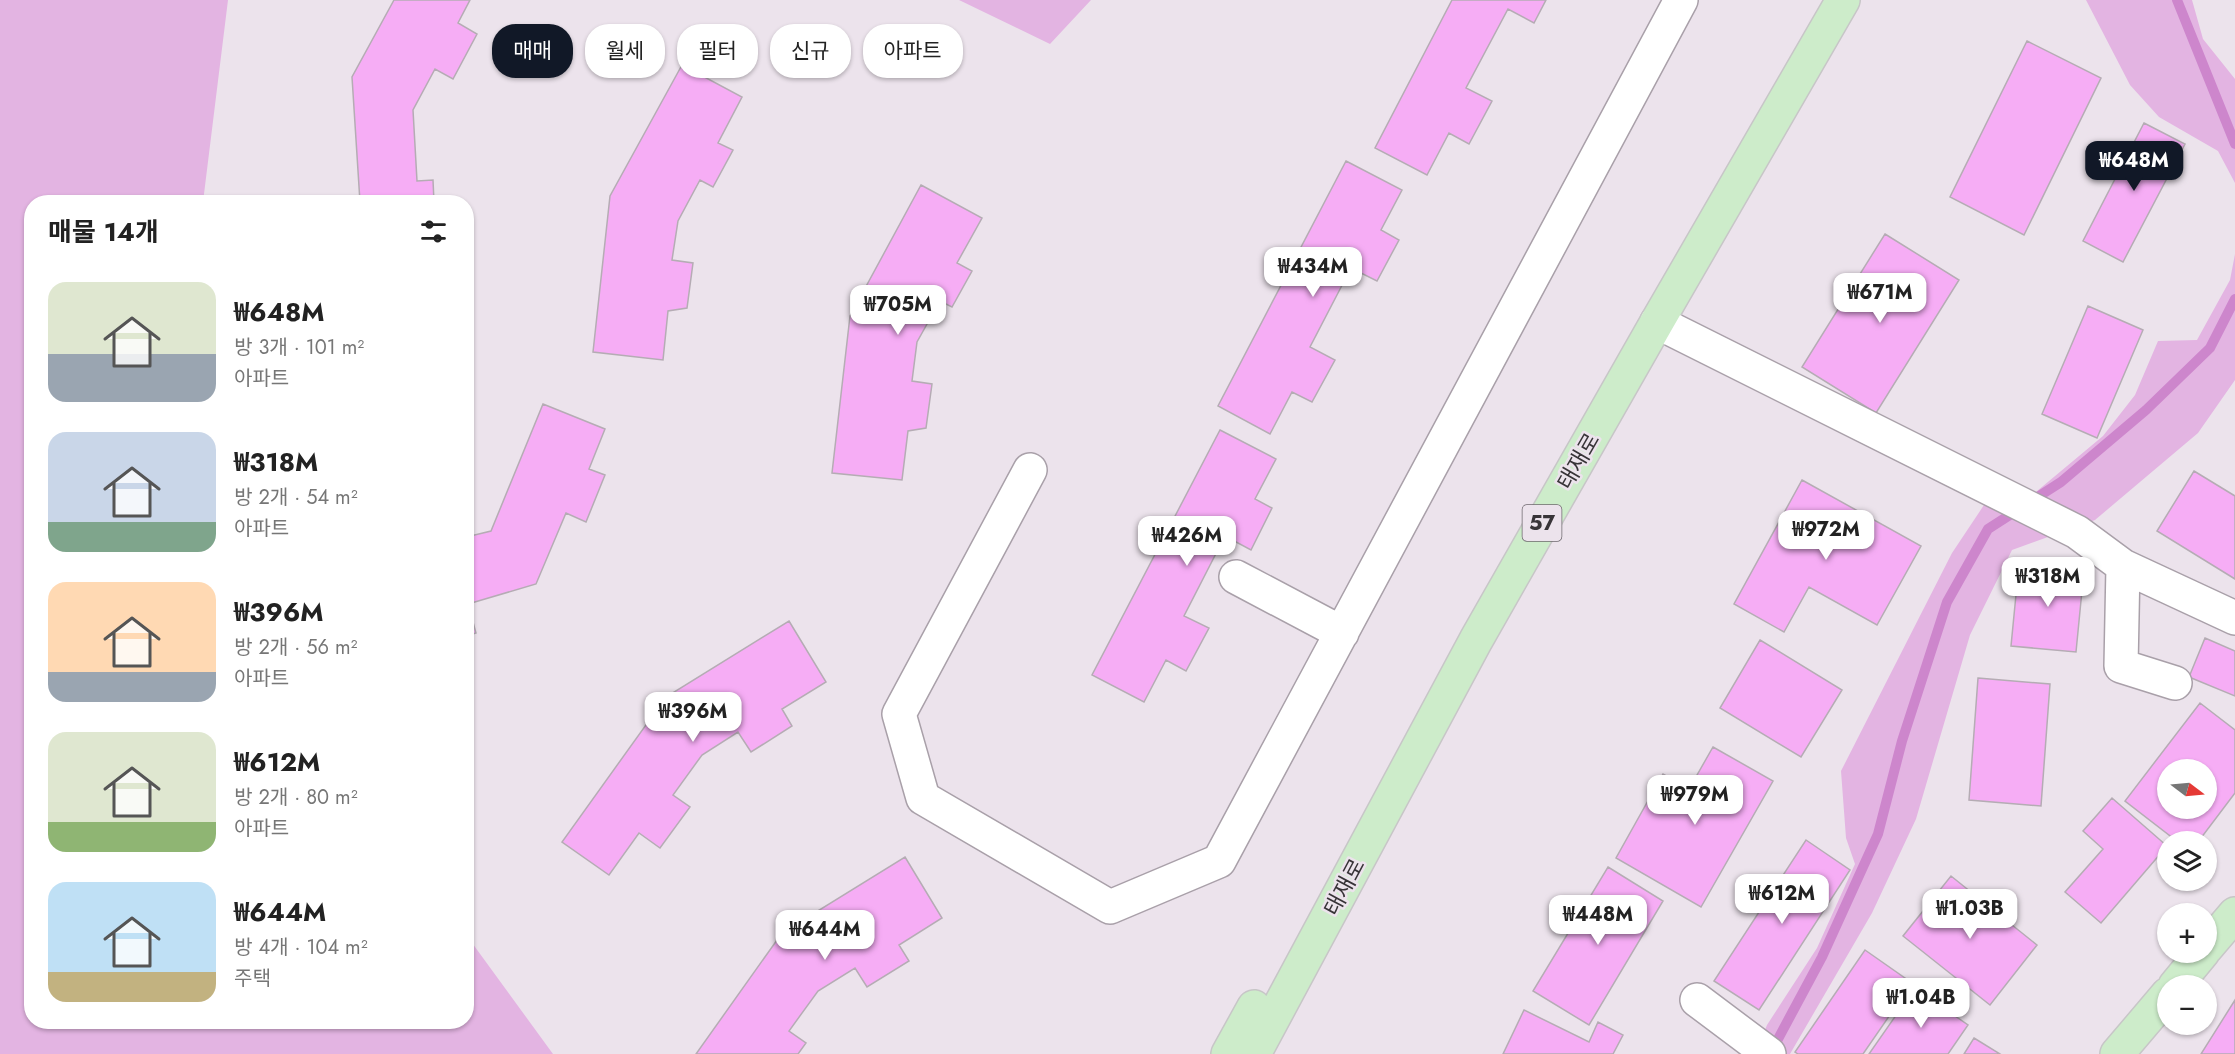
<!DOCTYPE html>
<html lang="ko">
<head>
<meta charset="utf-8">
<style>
  :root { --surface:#fff; --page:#f2f2f2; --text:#222; --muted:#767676; --accent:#111827 }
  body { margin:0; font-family:Jost,"Noto Sans KR",sans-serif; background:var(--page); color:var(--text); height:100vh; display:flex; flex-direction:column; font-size:22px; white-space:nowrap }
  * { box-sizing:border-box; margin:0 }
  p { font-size:20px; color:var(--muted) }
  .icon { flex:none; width:33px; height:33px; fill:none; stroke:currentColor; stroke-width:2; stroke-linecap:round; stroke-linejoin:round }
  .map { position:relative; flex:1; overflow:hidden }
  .sheet { position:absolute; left:24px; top:195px; width:450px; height:834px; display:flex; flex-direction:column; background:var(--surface); border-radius:24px; box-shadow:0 2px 4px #0004 }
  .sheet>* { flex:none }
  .banner { position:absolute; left:492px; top:24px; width:570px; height:54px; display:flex; gap:12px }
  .needle { width:39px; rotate:106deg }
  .controls { position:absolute; left:2157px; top:759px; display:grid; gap:12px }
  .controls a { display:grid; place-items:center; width:60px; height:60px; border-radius:50%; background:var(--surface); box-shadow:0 2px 4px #0004; font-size:30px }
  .price { position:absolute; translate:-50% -51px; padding:0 14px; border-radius:12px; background:#fff; color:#222; font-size:20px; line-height:39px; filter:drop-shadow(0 2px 3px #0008) }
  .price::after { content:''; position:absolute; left:50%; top:36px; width:18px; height:14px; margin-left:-9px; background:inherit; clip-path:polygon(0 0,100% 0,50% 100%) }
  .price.on { background:var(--accent); color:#fff }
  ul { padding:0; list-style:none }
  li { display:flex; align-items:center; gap:18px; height:150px; padding:0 24px }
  li span { display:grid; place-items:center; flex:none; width:168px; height:120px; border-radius:18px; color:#555 }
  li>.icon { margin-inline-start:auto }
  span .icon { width:72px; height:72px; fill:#fffc; stroke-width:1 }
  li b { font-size:26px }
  h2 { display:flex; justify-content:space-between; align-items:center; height:72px; padding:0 24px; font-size:26px }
  .tag { padding:0 21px; border-radius:24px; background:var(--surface); box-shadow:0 2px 4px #0004; font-size:21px; line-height:54px }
  .tag.on { background:var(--accent); color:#fff }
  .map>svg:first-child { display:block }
</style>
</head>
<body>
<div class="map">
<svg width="2235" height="1054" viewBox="0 0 2235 1054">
  <rect width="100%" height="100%" fill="#ece3ec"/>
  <!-- green -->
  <path fill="#e3b4e2" d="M0,0h228l-25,202h-171v820h434l1,-86 86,118h-553z
    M959,0h132l-41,44z
    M2086,0h106l11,39 32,40v104l-17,-32 -59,-34 -29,-32z
    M2235,254v126l-37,53 -103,87 -83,30 -42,85 -54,184 -44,94 -82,141h-35l12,-29 50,-77 38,-84 -9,-26 -5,-67 111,-218 34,-51 45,-6 72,-60 32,-41 23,-54 39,-1 33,-60z"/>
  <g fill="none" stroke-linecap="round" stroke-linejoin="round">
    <!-- stream -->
    <path stroke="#cd86cc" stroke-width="10" d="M2177,0l58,144
      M1771,1052l51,-95 56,-123 24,-93 45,-139 41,-73 73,-47 85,-72 64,-62 25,-49"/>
  </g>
  <!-- building -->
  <path fill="#f6adf5" stroke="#b5acb4" stroke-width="1.5" fill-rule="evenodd" d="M394,0h76l-12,23 19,11 -24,45 -18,-10 -22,41 4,71 16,-1 1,22h-74l-8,-125z
    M1452,0h94l-12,23 -26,-14 -42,79 26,13 -23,43 -20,-11 -22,42 -52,-27z
    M2027,41l74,37 -77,157 -74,-38z
    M682,65l60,32 -24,46 15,7 -20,37 -13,-7 -22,41 -6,39 21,3 -6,45 -19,3 -5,49 -70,-8 17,-156z
    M2144,123l41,21 -62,118 -40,-21z
    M1346,161l56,29 -21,40 18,10 -22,41 -26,-13 -41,79 25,13 -23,42 -20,-10 -22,42 -52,-28z
    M921,185l61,33 -25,45 15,8 -20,36 -12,-6 -23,41 -5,39 20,3 -6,44 -18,3 -6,49 -70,-7 18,-157z
    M1885,234l74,46 -83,133 -74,-46z
    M2088,306l55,24 -46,108 -55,-24z
    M543,404l62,25 -16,40 16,6 -19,47 -20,-9 -30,71 -68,20 8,29 -10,3v-99l25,-6z
    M1220,430l56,29 -21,40 17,9 -21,42 -26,-14 -41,80 25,12 -23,43 -20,-11 -22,42 -52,-27z
    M2194,471l41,25v83l-78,-48z
    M1802,480l119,66 -44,79 -68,-38 -25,45 -50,-28z
    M2019,564l65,6 -8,82 -65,-6z
    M789,621l37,61 -44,27 10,17 -41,26 -13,-20 -36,23 -29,40 17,12 -30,41 -21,-15 -30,42 -47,-33 104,-145z
    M2205,638l30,13v45l-46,-19z
    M1760,640l82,50 -41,67 -81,-49z
    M1978,678l72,6 -9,122 -72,-6z
    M2200,703l35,27v63l-37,49h-20l-53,-41zM2168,770h38v38h-38z
    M1713,747l60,34 -72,126 -85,-49 47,-84 26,15z
    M2112,798l55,48 -66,77 -36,-31 38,-43 -20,-18z
    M1806,840l44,30 -91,140 -45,-29z
    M905,857l37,61 -43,27 10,16 -42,26 -12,-19 -37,23 -29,40 17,12 -8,11h-102l86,-121z
    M1608,867l55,34 -74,124 -56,-34z
    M1951,876l86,69 -47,60 -87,-69z
    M1865,950l47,33 -49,71h-65l-3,-2z
    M1915,988l53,37 -20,29h-79z
    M2235,1000v54h-34z
    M1524,1010l65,32 9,-20 25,13 -10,19h-110z
    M1974,1038l26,16h-36z"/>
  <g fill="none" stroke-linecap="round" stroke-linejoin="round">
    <defs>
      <path id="minor" d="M1657,322l420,210 46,34
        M1030,470l-131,244 24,84 187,109 109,-46 462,-861
        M1236,577l106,56
        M2175,683l-54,-17 2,-100 112,52
        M1697,1000l72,54"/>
      <path id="major" d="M2206,948l29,-34
        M2175,986l28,-34
        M1228,1054l26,-47
        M1254,1054l222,-414 181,-318 186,-322
        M2117,1054l51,-60"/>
    </defs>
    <!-- minor casing -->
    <use href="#minor" stroke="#a9a0a9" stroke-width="36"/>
    <!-- major casing -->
    <use href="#major" stroke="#c7c6c7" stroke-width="36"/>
    <!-- minor -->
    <use href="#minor" stroke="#fff" stroke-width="33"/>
    <!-- major -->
    <use href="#major" stroke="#cdecca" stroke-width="33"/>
  </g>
  <g text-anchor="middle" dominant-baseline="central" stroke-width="5" stroke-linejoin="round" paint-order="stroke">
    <!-- shield labels -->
    <rect fill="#ece3ec" stroke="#6e686e" stroke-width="1.5" x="1522.5" y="505" width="39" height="36" rx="4.5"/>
    <g font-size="21" font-weight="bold" fill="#383438">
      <text x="1542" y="523">57</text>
    </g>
    <!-- street labels -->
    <g font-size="22" fill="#383438" stroke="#ece3ec">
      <text transform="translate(1578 461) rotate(-60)">태재로</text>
      <text transform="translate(1344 887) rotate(-62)">태재로</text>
    </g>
  </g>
</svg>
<div class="controls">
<a><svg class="needle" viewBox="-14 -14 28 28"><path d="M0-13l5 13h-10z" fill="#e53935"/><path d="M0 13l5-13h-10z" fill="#767676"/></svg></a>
<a><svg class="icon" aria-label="layers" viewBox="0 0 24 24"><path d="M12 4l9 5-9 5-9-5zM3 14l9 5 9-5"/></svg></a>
<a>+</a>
<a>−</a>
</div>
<b class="price on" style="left:2134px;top:192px">₩648M</b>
<b class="price" style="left:1313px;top:298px">₩434M</b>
<b class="price" style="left:1880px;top:324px">₩671M</b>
<b class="price" style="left:898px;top:336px">₩705M</b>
<b class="price" style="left:1826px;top:561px">₩972M</b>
<b class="price" style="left:1187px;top:567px">₩426M</b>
<b class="price" style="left:2048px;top:608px">₩318M</b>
<b class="price" style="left:693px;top:743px">₩396M</b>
<b class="price" style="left:1695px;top:826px">₩979M</b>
<b class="price" style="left:1782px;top:925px">₩612M</b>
<b class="price" style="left:1970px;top:940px">₩1.03B</b>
<b class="price" style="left:1598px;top:946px">₩448M</b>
<b class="price" style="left:825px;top:961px">₩644M</b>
<b class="price" style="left:1921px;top:1029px">₩1.04B</b>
<div class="banner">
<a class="tag on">매매</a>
<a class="tag">월세</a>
<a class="tag">필터</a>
<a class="tag">신규</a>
<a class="tag">아파트</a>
</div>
<section class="sheet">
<h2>매물 14개<svg class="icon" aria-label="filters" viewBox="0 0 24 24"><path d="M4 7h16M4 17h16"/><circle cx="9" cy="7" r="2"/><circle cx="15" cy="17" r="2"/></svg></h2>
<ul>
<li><span style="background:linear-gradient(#dfe7d0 60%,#9aa5b1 0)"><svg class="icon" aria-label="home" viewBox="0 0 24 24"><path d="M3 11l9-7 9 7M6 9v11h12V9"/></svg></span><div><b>₩648M</b><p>방 3개 · 101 m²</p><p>아파트</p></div></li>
<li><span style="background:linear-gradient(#c9d6e8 75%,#7fa58c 0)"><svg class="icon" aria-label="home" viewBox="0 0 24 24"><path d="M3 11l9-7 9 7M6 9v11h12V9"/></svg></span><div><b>₩318M</b><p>방 2개 · 54 m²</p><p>아파트</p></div></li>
<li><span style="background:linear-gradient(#ffd9b3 75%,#9aa5b1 0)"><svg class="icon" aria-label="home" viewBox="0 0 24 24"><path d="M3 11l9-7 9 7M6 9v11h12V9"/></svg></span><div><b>₩396M</b><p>방 2개 · 56 m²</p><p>아파트</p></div></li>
<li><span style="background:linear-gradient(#dfe7d0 75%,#8fb573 0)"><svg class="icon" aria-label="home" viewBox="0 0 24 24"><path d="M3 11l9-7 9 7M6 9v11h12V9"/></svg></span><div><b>₩612M</b><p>방 2개 · 80 m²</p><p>아파트</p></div></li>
<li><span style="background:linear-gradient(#bfe0f5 75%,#c2b280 0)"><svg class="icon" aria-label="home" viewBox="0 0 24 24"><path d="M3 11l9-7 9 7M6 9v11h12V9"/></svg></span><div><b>₩644M</b><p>방 4개 · 104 m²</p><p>주택</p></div></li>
</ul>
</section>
</div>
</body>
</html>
